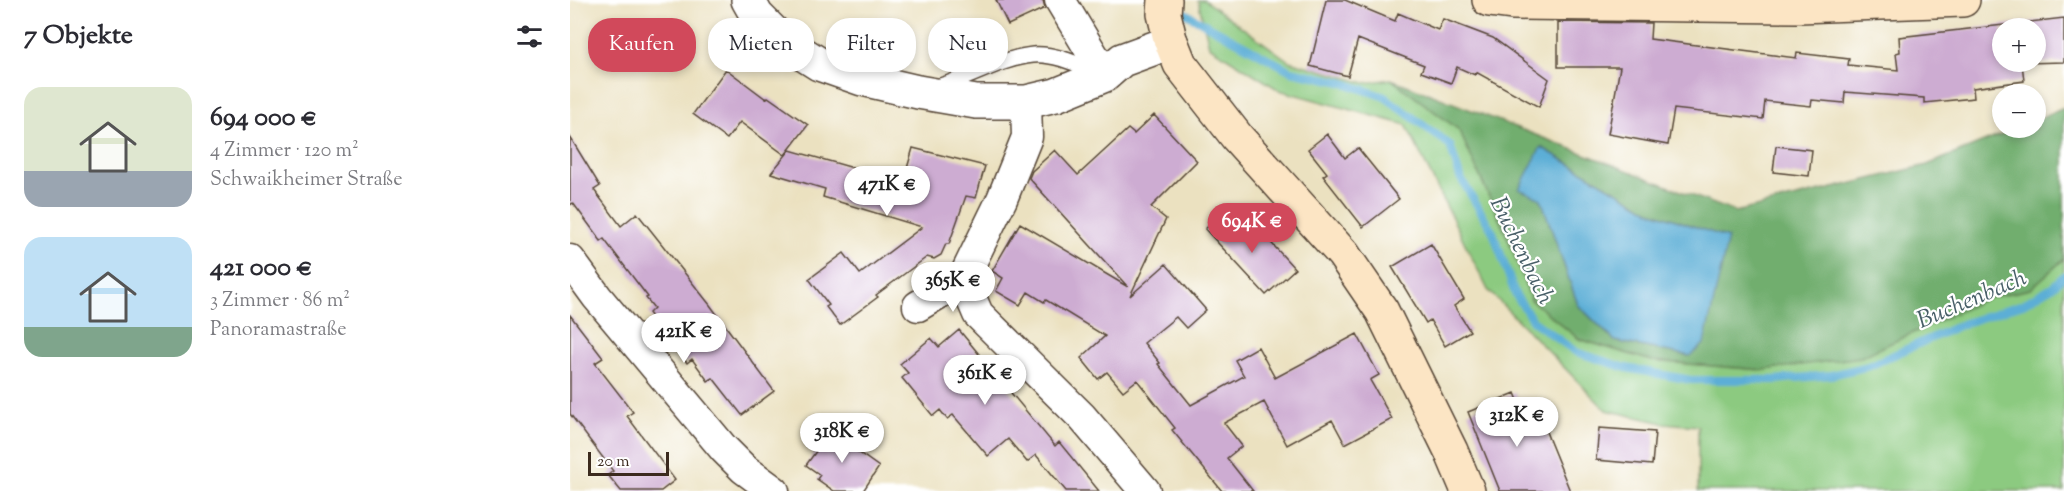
<!DOCTYPE html>
<html lang="de">
<head>
<meta charset="utf-8">
<style>
  :root { --surface:#fff; --page:#f7f7f7; --text:#2b2b33; --muted:#7c7c81; --accent:#d1495b }
  body { margin:0; font-family:"Sorts Mill Goudy",serif; background:var(--page); color:var(--text); height:100vh; display:flex; flex-direction:column; font-size:22px; white-space:nowrap }
  * { box-sizing:border-box; margin:0 }
  p { font-size:20px; color:var(--muted) }
  .icon { flex:none; width:33px; height:33px; fill:none; stroke:currentColor; stroke-width:2; stroke-linecap:round; stroke-linejoin:round }
  .map { position:relative; flex:1; overflow:hidden }
  .side { display:flex; flex-direction:column; background:var(--surface); width:570px }
  .side>* { flex:none }
  .banner { position:absolute; left:18px; top:18px; width:570px; height:54px; display:flex; gap:12px }
  .controls { position:absolute; left:1422px; top:18px; display:grid; gap:12px }
  .controls a { display:grid; place-items:center; width:54px; height:54px; border-radius:50%; background:var(--surface); box-shadow:0 3px 9px #0003; font-size:30px }
  .scale { position:absolute; left:18px; bottom:15px; width:81px; box-sizing:border-box; padding-left:6px; border:3px solid #3b2a1e; border-top:0; font-size:16px; line-height:21px; white-space:nowrap; color:#3b2a1e; -webkit-text-stroke:4px #fff; paint-order:stroke }
  .price { position:absolute; translate:-50% -51px; padding:0 14px; border-radius:21px; background:#fff; color:#222; font-size:20px; line-height:39px; filter:drop-shadow(0 2px 3px #0008) }
  .price::after { content:''; position:absolute; left:50%; top:36px; width:18px; height:14px; margin-left:-9px; background:inherit; clip-path:polygon(0 0,100% 0,50% 100%) }
  .price.active { background:var(--accent); color:#fff }
  ul { padding:0; list-style:none }
  li { display:flex; align-items:center; gap:18px; height:150px; padding:0 24px }
  li span { display:grid; place-items:center; flex:none; width:168px; height:120px; border-radius:18px; color:#555 }
  li>.icon { margin-inline-start:auto }
  span .icon { width:72px; height:72px; fill:#fffc; stroke-width:1 }
  li b { font-size:26px }
  h2 { display:flex; justify-content:space-between; align-items:center; height:72px; padding:0 24px; font-size:26px }
  .pill { padding:0 21px; border-radius:24px; background:var(--surface); box-shadow:0 3px 9px #0003; font-size:21px; line-height:54px }
  .pill.active { background:var(--accent); color:#fff }
  main { display:flex; flex:1; min-height:0 }
  .map>svg:first-child { display:block }
</style>
</head>
<body>
<main>
<section class="side">
<h2>7 Objekte<svg class="icon" aria-label="filters" viewBox="0 0 24 24"><path d="M4 7h16M4 17h16"/><circle cx="9" cy="7" r="2"/><circle cx="15" cy="17" r="2"/></svg></h2>
<ul>
<li><span style="background:linear-gradient(#dfe7d0 70%,#9aa5b1 0)"><svg class="icon" aria-label="home" viewBox="0 0 24 24"><path d="M3 11l9-7 9 7M6 9v11h12V9"/></svg></span><div><b>694 000 €</b><p>4 Zimmer · 120 m²</p><p>Schwaikheimer Straße</p></div></li>
<li><span style="background:linear-gradient(#bfe0f5 75%,#7fa58c 0)"><svg class="icon" aria-label="home" viewBox="0 0 24 24"><path d="M3 11l9-7 9 7M6 9v11h12V9"/></svg></span><div><b>421 000 €</b><p>3 Zimmer · 86 m²</p><p>Panoramastraße</p></div></li>
</ul>
</section>
<div class="map">
<svg width="1494" height="491" viewBox="0 0 1494 491">
  <rect width="100%" height="100%" fill="#fff"/>
  <filter id="ink" filterUnits="userSpaceOnUse"><feTurbulence type="fractalNoise" baseFrequency=".0167" numOctaves="2"/><feDisplacementMap in="SourceGraphic" scale="12" xChannelSelector="R" yChannelSelector="G"/><feConvolveMatrix kernelMatrix="1 2 1 2 8 2 1 2 1" color-interpolation-filters="sRGB"/></filter>
  <filter id="wash" filterUnits="userSpaceOnUse"><feTurbulence type="fractalNoise" baseFrequency=".008" numOctaves="4" result="noise"/><feDisplacementMap in="SourceGraphic" scale="24" xChannelSelector="R" yChannelSelector="G"/><feGaussianBlur stdDeviation="1.35" result="paint"/><feColorMatrix in="noise" values="0 0 0 0 0 0 0 0 0 0 0 0 0 0 0 0 0 1.4 0 .05"/><feComposite in="paint" operator="in"/></filter>
  <g filter="url(#wash)">
    <rect width="100%" height="100%" fill="#ebe1c0"/>
    <!-- green -->
    <path fill="#8cca80" stroke="#647a4f" stroke-width="1.5" d="M628,0h6l85,61 76,22 26,-4 68,51 50,111 22,59 48,39 73,22 109,9 227,-72 42,-9 34,-30v232h-366v-65l-35,-3 -57,-13 -118,-120 -82,-165 -127,-35 -70,-44z"/>
    <!-- forest -->
    <path fill="#71ae6e" stroke="#566c46" stroke-width="1.5" fill-rule="evenodd" d="M821,79l344,133 192,-47 91,-37h18v-8l28,-12v151l-34,30 -42,9 -127,59 -97,13 -112,-9 -73,-22 -48,-39 -22,-59 -50,-111zM971,147l109,64 77,27 -38,118 -74,-15 -37,-36 -37,-106z"/>
    <!-- water -->
    <path fill="#5baed6" stroke="#4b6c7a" stroke-width="1.5" d="M971,147l109,64 78,27 -24,106 -14,12 -75,-15 -37,-36 -37,-106 -22,-10z"/>
    <g fill="none" stroke-linecap="round" stroke-linejoin="round">
      <!-- stream -->
      <path stroke="#5baed6" stroke-width="8" d="M602,6l119,65 50,11 44,15 65,48 10,32 33,55 22,62 18,27 43,31 50,16 65,12h83l57,-5 38,-9 96,-43 58,-19 29,-17 12,-11"/>
    </g>
    <g id="blocks">
      <!-- building -->
      <path fill="#cdacd2" fill-rule="evenodd" d="M426,0h47l2,8 -37,17z
        M756,0h19l50,21 3,-8 40,17 5,-11 50,19 56,41 -10,28 -63,-35 -1,3 -18,-8 -6,16 -30,-11 3,-7 -66,-26 -10,37 -38,-10z
        M1494,18v44l-42,1 2,18 -51,7 1,10 -50,5v-5l-79,-6 -1,11 -32,-3 -1,6 -46,-5 -2,18 -89,-10 -6,36 -60,-11 12,-67h-62v-45l93,1 -1,16 146,19 1,-5 52,6 -1,6 50,5 -2,-17 4,-1 -1,-15zM1432,28h34v34h-34z
        M156,69l40,30 2,-2 40,28 -23,30 -45,-33 -13,17 -34,-25z
        M584,115l43,46 -46,46 15,12 -36,77 36,-32 40,46 -20,18 -10,-11 -32,26 16,20 -2,1 33,41 53,-29 -9,-16 23,-13 17,31 82,-44 22,41 -9,5 22,39 -47,25 -13,-24 -45,25 -23,-43 -40,21 18,23 -15,12 26,33h-31l-50,-61 3,-2 -38,-48 -14,11 -16,-19 -9,7 -17,-21 24,-22 -59,-36 -2,2 -16,-10 -8,13 -24,-14 7,-13 -11,-7 28,-48 108,64 -99,-109 3,-7 23,-21 23,25 50,-46 6,5z
        M757,134l18,24 13,-10 41,51 -36,28 -40,-51 4,-3 -19,-24z
        M0,137l30,49 -6,4 27,36 16,-13 73,92 64,86 -32,24 -29,-37 -5,3 -16,-22 -5,4 -38,-50 5,-5 -8,-10 2,-1 -44,-58 -3,2 -28,-38 -3,2z
        M1206,146l36,4 -3,26 -36,-4z
        M343,148l72,18 -9,32 -10,-2 -17,48h-3l-5,11 -7,4 -7,-2 -51,38 2,2 -38,28 -14,-18 3,-2 -20,-26 35,-26 16,21 62,-47 -99,-30 2,-8 -54,-16 19,-23 113,32z
        M654,213l29,31 11,-9 31,34 -29,26 -61,-66z
        M861,244l33,55 -10,7 16,25 -25,15 -15,-26 -4,3 -34,-56z
        M0,315l33,43 -8,5 38,49 -6,4 48,64 -14,11h-40l-13,-16 5,-4 -43,-57z
        M389,330l96,116 4,-4 40,49h-33l-30,-36 -9,7 -19,-23 -20,17 -35,-41 -6,4 -7,-9 -7,6 -31,-38 6,-5 -8,-9 31,-26 8,9z
        M945,393l14,34 13,-5 28,69h-70l-32,-79z
        M270,427l20,14 -6,8 25,18 -16,24h-29l-17,-12 3,-4 -14,-10 19,-26 4,3z
        M1029,428l56,4 -3,33 -56,-5z"/>
    </g>
  </g>
  <g filter="url(#ink)">
    <use href="#blocks" fill-opacity="0" stroke="#554536" stroke-width="1.5"/>
    <g fill="none" stroke-linecap="round" stroke-linejoin="round">
      <defs>
        <path id="service" d="M367,87c31,-8 64,-29 96,-32 22,-2 46,10 66,18"/>
        <path id="minor" d="M490,0l45,75
          M456,102l1,35 -25,62 -39,80 15,35 104,103 63,74
          M0,260l27,37 127,152 20,20 30,22
          M348,306l45,-27"/>
        <path id="tertiary" d="M178,0l9,16 24,24 38,24 43,15 56,13 58,10h50l30,-7 49,-20 17,-15 49,-18"/>
        <path id="secondary" d="M595,0l-1,14 6,25 10,25 57,73 106,117 39,57 69,140 17,40
          M919,0l23,3 287,3 164,-6"/>
      </defs>
      <!-- service casing -->
      <use href="#service" stroke="#554536" stroke-width="18"/>
      <!-- minor casing -->
      <use href="#minor" stroke="#554536" stroke-width="33"/>
      <!-- tertiary casing -->
      <use href="#tertiary" stroke="#554536" stroke-width="36"/>
      <!-- secondary casing -->
      <use href="#secondary" stroke="#554536" stroke-width="36"/>
      <!-- service -->
      <use href="#service" stroke="#fff" stroke-width="15"/>
      <!-- minor -->
      <use href="#minor" stroke="#fff" stroke-width="30"/>
      <!-- tertiary -->
      <use href="#tertiary" stroke="#fff" stroke-width="33"/>
      <!-- secondary -->
      <use href="#secondary" stroke="#fce5c4" stroke-width="33"/>
    </g>
  </g>
  <g text-anchor="middle" dominant-baseline="central" stroke-width="4.5" stroke-linejoin="round" paint-order="stroke">
    <!-- water labels -->
    <g font-size="24" font-style="italic" fill="#485f68" stroke="#fff">
      <text transform="translate(951 251) rotate(64)">Buchenbach</text>
      <text transform="translate(1402 300) rotate(-23)">Buchenbach</text>
    </g>
  </g>
</svg>
<div class="controls">
<a>+</a>
<a>−</a>
</div>
<div class="scale">20 m</div>
<b class="price" style="left:317px;top:217px">471K €</b>
<b class="price active" style="left:682px;top:254px">694K €</b>
<b class="price" style="left:383px;top:313px">365K €</b>
<b class="price" style="left:114px;top:364px">421K €</b>
<b class="price" style="left:415px;top:406px">361K €</b>
<b class="price" style="left:947px;top:448px">312K €</b>
<b class="price" style="left:272px;top:464px">318K €</b>
<div class="banner">
<a class="pill active">Kaufen</a>
<a class="pill">Mieten</a>
<a class="pill">Filter</a>
<a class="pill">Neu</a>
</div>
</div>
</main>
</body>
</html>
